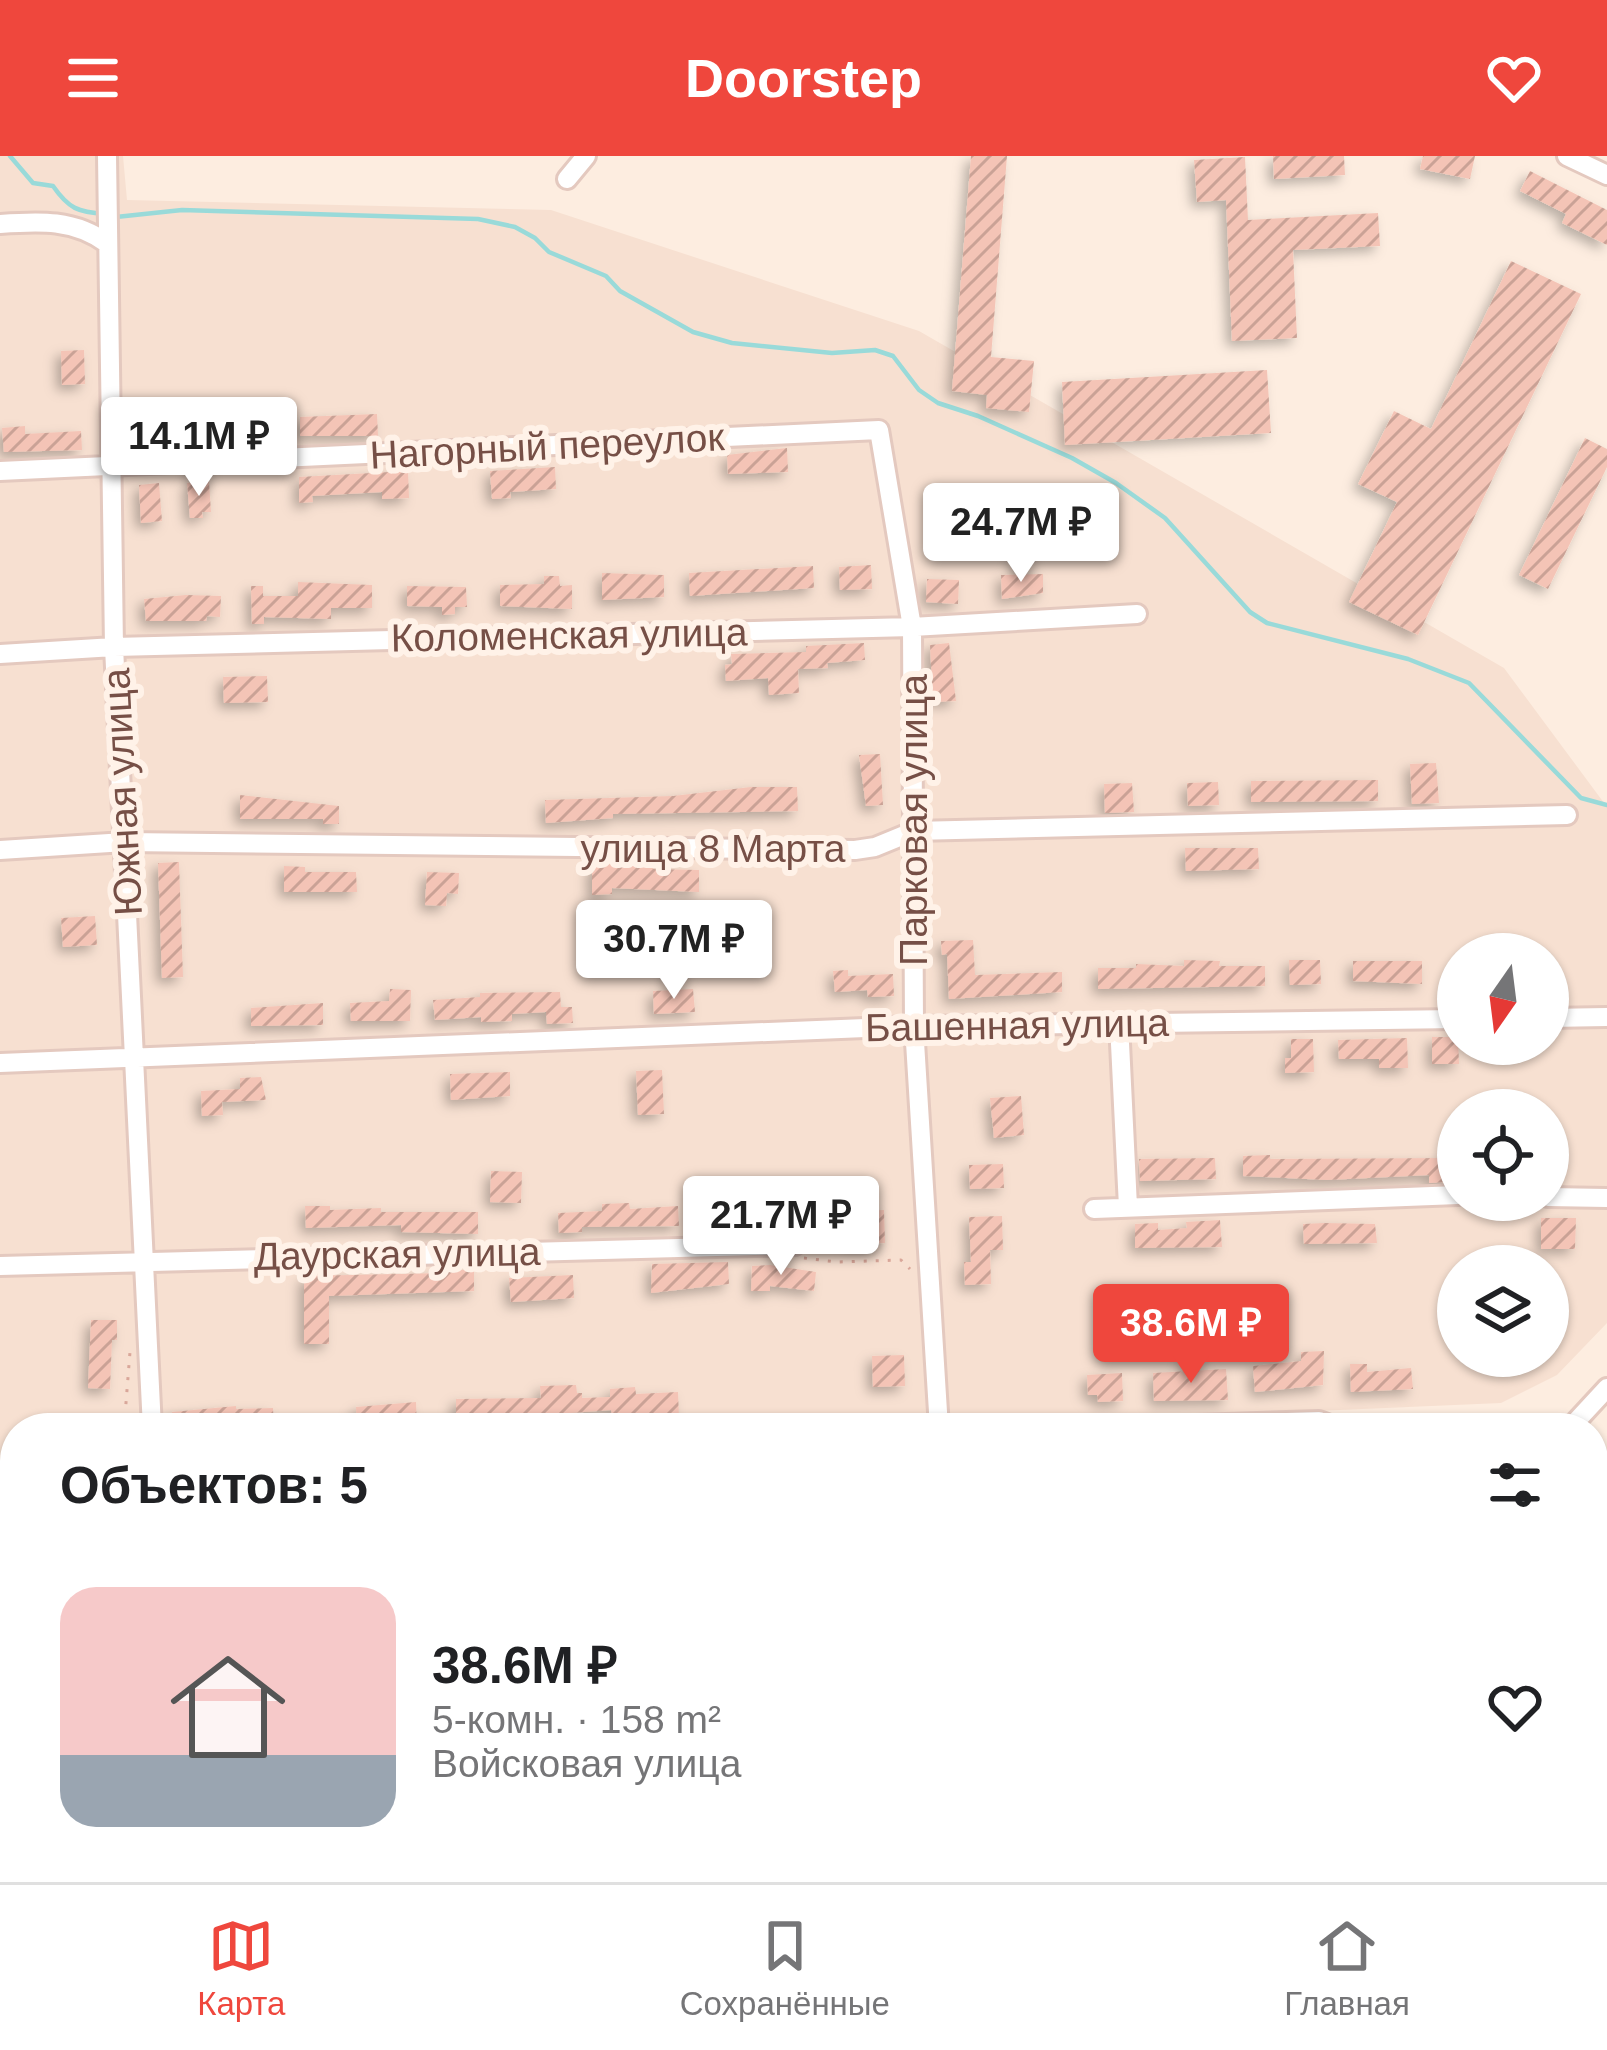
<!DOCTYPE html>
<html lang="ru">
<head>
<meta charset="utf-8">
<style>
  :root { --surface:#fff; --page:#f6f6f6; --text:#202124; --muted:#757577; --line:#e0e0e0; --accent:#ef473d }
  body { margin:0; font-family:Helvetica,sans-serif; background:var(--page); color:var(--text); height:100vh; display:flex; flex-direction:column; font-size:45px; white-space:nowrap }
  * { box-sizing:border-box; margin:0 }
  p { font-size:39px; color:var(--muted) }
  .icon { flex:none; width:66px; height:66px; fill:none; stroke:currentColor; stroke-width:2; stroke-linecap:round; stroke-linejoin:round }
  .map { position:relative; flex:1; overflow:hidden }
  .side { position:absolute; left:0px; top:1257px; width:1608px; height:471px; display:flex; flex-direction:column; background:var(--surface); border-radius:48px 48px 0 0; box-shadow:0 3px 9px #0004 }
  .side>* { flex:none }
  .needle { width:78px; rotate:194deg }
  .fabs { position:absolute; left:1437px; top:777px; display:grid; gap:24px }
  .fabs a { display:grid; place-items:center; width:132px; height:132px; border-radius:50%; background:var(--surface); box-shadow:0 3px 9px #0004; font-size:60px }
  .price { position:absolute; translate:-50% -102px; padding:0 27px; border-radius:12px; background:#fff; color:#222; font-size:39px; line-height:78px; filter:drop-shadow(0 3px 6px #0008) }
  .price::after { content:''; position:absolute; left:50%; top:72px; width:36px; height:27px; margin-left:-18px; background:inherit; clip-path:polygon(0 0,100% 0,50% 100%) }
  .price.active { background:var(--accent); color:#fff }
  ul { padding:0; list-style:none }
  li { display:flex; align-items:center; gap:36px; height:300px; padding:0 60px }
  li span { display:grid; place-items:center; flex:none; width:336px; height:240px; border-radius:36px; color:#555 }
  li>.icon { margin-inline-start:auto }
  span .icon { width:144px; height:144px; fill:#fffc; stroke-width:1 }
  li b { font-size:51px }
  h2 { display:flex; justify-content:space-between; align-items:center; height:144px; padding:0 60px; font-size:51px }
  header { display:flex; justify-content:space-between; align-items:center; height:156px; padding:0 60px; background:var(--accent); color:#fff; font-size:54px; font-weight:600 }
  .tabs { display:flex; justify-content:space-around; align-items:center; height:168px; border-top:3px solid var(--line); background:var(--surface); font-size:33px; color:var(--muted) }
  .tabs a { display:grid; justify-items:center; gap:6px }
  .tabs .active { color:var(--accent) }
  .map>svg:first-child { display:block }
</style>
</head>
<body>
<header><svg class="icon" aria-label="menu" viewBox="0 0 24 24"><path d="M4 6h16M4 12h16M4 18h16"/></svg>Doorstep<svg class="icon" aria-label="heart" viewBox="0 0 24 24"><path d="M12 20l-8-8c-3-5 5-10 8-4 3-6 11-1 8 4z"/></svg></header>
<div class="map">
<svg width="1607" height="1726" viewBox="0 0 1607 1726">
  <defs>
    <pattern id="industrial-grid" width="8" height="8" patternUnits="userSpaceOnUse" patternTransform="scale(3)"><rect width="8" height="8" fill="#ece1dc"/><path d="M0 4h8M4 0v8" fill="none" stroke="#c4b9b4"/></pattern>
    <pattern id="grass-dots" width="8" height="8" patternUnits="userSpaceOnUse" patternTransform="scale(3)"><rect width="8" height="8" fill="#d8ebbe"/><path d="M2 2h.1M6 6h.1" fill="none" stroke="#bdcba5" stroke-width="1.8" stroke-linecap="round"/></pattern>
    <pattern id="forest-crowns" width="20" height="18" patternUnits="userSpaceOnUse" patternTransform="scale(3)"><rect width="20" height="18" fill="#d8ebbe"/><path d="M2 6a3 3 0 1 1 6 0M12 15a3 3 0 1 1 6 0" fill="none" stroke="#bdcba5"/></pattern>
    <pattern id="building-hatch" width="6" height="6" patternUnits="userSpaceOnUse" patternTransform="scale(3)"><rect width="6" height="6" fill="#f4c4b6"/><path d="M-1 1l2-2M0 6l6-6M5 7l2-2" fill="none" stroke="#caa296"/></pattern>
    <filter id="shadow"><feDropShadow dx="-5.5" dy="5.5" stdDeviation="6" flood-color="#0004"/></filter>
  </defs>
  <rect width="100%" height="100%" fill="#fdede0"/>
  <!-- residential -->
  <path fill="#f7e0d1" fill-rule="evenodd" d="M0,0h123l4,44 424,10 368,121 585,337 103,139v516l-50,52 -56,28 -582,25h-904v34l-15,1zM1458,798h90v90h-90zM1458,954h90v90h-90zM1458,1110h90v90h-90z
    M15,1345v368h99v13h-114v-380z
    M190,1713h574l-1,13h-573z"/>
  <!-- industrial -->
  <path fill="url(#industrial-grid)" d="M737,1713h222l24,13h-246z"/>
  <!-- grass -->
  <path fill="url(#grass-dots)" d="M1593,1338l14,4v384h-61l-3,-5 4,-8h46z
    M976,1713h233l-2,11 9,-11 124,3 -9,10h-332z"/>
  <!-- forest -->
  <path fill="url(#forest-crowns)" d="M0,1569h15v125l-15,1z"/>
  <g fill="none" stroke-linecap="round" stroke-linejoin="round">
    <!-- stream -->
    <path stroke="#99dad9" stroke-width="4.5" d="M10,0l23,27 20,3c16,23 25,26 52,28
      M116,61l66,-7 296,9 37,8 20,11 14,14 57,24 14,15 73,41 39,11 100,10 43,-3 18,6 26,34 19,13 40,13 94,42 44,25 49,35 85,94 17,11 141,36 61,24 112,115 26,7"/>
  </g>
  <!-- building -->
  <path fill="url(#building-hatch)" filter="url(#shadow)" d="M971,0h36l-16,201 43,4 -5,51 -43,-4 1,-13 -35,-4z
    M1273,0h71l1,19 -71,4z
    M1423,0h52l-5,23 -50,-10z
    M1245,1l3,63 130,-7 2,33 -87,4 4,88 -65,3 -6,-141 -29,2 -3,-42z
    M1530,15l77,39v35l-45,-22 4,-9 -46,-23z
    M1511,105l70,33 -163,341 -69,-33 48,-100 -39,-18 36,-73 37,18z
    M84,194l1,34 -23,1 -1,-34z
    M1267,214l4,63 -206,12 -3,-63z
    M377,258l1,22h-78v-19z
    M25,270v8l56,-3 1,19 -78,2 -2,-24z
    M1585,282l22,11v18l-59,122 -29,-14z
    M787,292l1,24 -60,2 -1,-19z
    M555,311l1,22 -46,3 1,6 -19,1 -2,-28z
    M408,315l1,27 -27,1v-7l-70,4 1,6 -14,1v-26z
    M209,325l2,31h-9l1,6h-13l-3,-35z
    M159,327l3,38 -21,2 -2,-38z
    M871,409l1,24 -32,1 -1,-23z
    M813,410l1,22 -124,8 -1,-23z
    M602,417l62,2v22l-62,3z
    M1043,418v19l-41,6 -1,-24z
    M544,420h15l1,10 12,-1v24l-72,-3v-21l44,-1z
    M927,423l32,1 -1,24 -32,-2z
    M298,426l74,3v23h-41v11l-67,-2v7h-12l-1,-38h12v10h35z
    M407,430l59,1 1,20h-12v7l-13,1v-8l-35,-1z
    M186,439l35,1 -1,21 -13,-1 -1,5h-60l-2,-22z
    M864,487l1,17 -38,3 1,5 -30,1 1,24 -30,2 -1,-17 -42,3 -1,-16 7,-1 -1,-10 75,-2v-6z
    M949,487l7,58 -23,1 -3,-57z
    M267,520l1,26 -44,1 -1,-26z
    M880,598l3,51 -17,1 -7,-51z
    M1436,607l3,40 -27,1 -2,-40z
    M1378,624v21l-127,1v-21z
    M1218,626l1,23 -31,1 -1,-23z
    M1132,627l2,29 -29,1 -1,-29z
    M751,631h46l1,24 -185,3v4l-67,5 -1,-23 128,-4z
    M240,639l99,11v18h-16v-5h-83z
    M1185,692h73l1,21 -73,2z
    M179,706l4,115 -21,1 -4,-115z
    M592,708h61v5l46,1v22l-87,-4v6l-20,1z
    M284,710l21,1v5h51l1,20h-73z
    M427,716l32,1 -1,21 -11,-1 -1,13 -21,-1z
    M95,760l2,29 -34,2 -2,-29z
    M973,784l2,35 87,-3v20l-113,7 -2,-45 -5,1 -1,-14z
    M1184,804l36,1 -1,5h46v20l-167,3v-21h38v-4l48,2z
    M1289,804h31l1,24 -31,1z
    M1353,805h69v23l-69,-3z
    M848,814v6l45,-2 1,22 -26,1 -1,-7 -32,2 -2,-21z
    M390,833l21,1 -1,31h-59l-1,-18 39,-2z
    M693,833l2,23 -41,2 -1,-23z
    M560,836l1,15h11l1,16 -26,1 -1,-12 -34,2v7l-31,1v-5l-46,3 -2,-20 47,-3v-4z
    M323,847v22l-72,1v-18z
    M1432,881h26l1,27h-27z
    M1407,882l1,30h-29v-9h-40l-1,-19z
    M1291,883h22l1,33 -29,1v-15h6z
    M662,914l2,44 -26,1 -2,-44z
    M510,916v24l-59,4 -1,-26z
    M261,921l5,23 -44,2 1,13 -21,1 -1,-25 39,-2v-11z
    M1021,940l3,39 -30,3 -4,-40z
    M1270,999v4l179,-1v24l-20,1v-8l-102,5 -84,-4v-20z
    M1215,1002l1,21 -76,2 -1,-22z
    M1003,1008l1,24 -34,1 -1,-24z
    M491,1015l31,1 -1,31 -31,-1z
    M629,1047l1,6 48,-3 1,20 -97,1v5l-23,1 -1,-20 44,-2v-7z
    M305,1050h25v4l51,-2v4h97v22l-77,-2v-7l-95,3z
    M884,1054l1,33 -36,1 -2,-33z
    M1002,1060l1,34h-13l1,34 -26,1 -1,-23h7l-2,-45z
    M1541,1062h35l-1,31h-34z
    M1220,1064l2,27 -87,1v-24l23,-1v7l29,-2 -1,-6z
    M1324,1067l51,1 2,19 -73,1 -1,-20z
    M728,1106l1,22 -78,9 1,-29z
    M770,1109l46,7 -2,19 -44,-5v5h-19l1,-25z
    M446,1114h28v21l-145,5v48h-25v-68l142,-3z
    M573,1119l1,23 -63,4 -2,-24z
    M91,1164h26v20h-5l-2,49 -22,-1z
    M1324,1195l-1,34 -68,7 -2,-26 48,-5v-9z
    M904,1199l1,31 -32,1 -1,-31z
    M1350,1208h17v8l44,-4 2,21 -62,3z
    M1226,1213l2,31 -74,1 -1,-28z
    M1122,1217l1,28 -25,1 -1,-7h-9l-1,-20z
    M576,1229l1,8h5v5l28,-1v-8l25,-2 1,7 42,-2 1,25 -25,1v-5l-42,2 -1,-5 -82,6 1,11 -28,1 -1,-9 -45,2v-22l85,-1 -1,-12z
    M416,1246l1,26h-60l-1,-21z
    M236,1250v3l37,-1 1,20h-101l-1,-16z"/>
  <g fill="none" stroke-linecap="round" stroke-linejoin="round">
    <defs>
      <path id="service" d="M0,1448l15,-1
        M44,1713l1,13
        M260,1713l15,13
        M566,1713l1,13
        M733,1713v13
        M798,1713v13
        M849,1713l2,13
        M912,1713l54,1
        M157,1714l29,-1
        M899,1726v-13"/>
      <path id="minor" d="M107,0l7,491 38,781
        M1567,0l40,19
        M567,23l19,-23
        M0,68c39,-3 75,-5 108,20
        M0,315l879,-41 33,197 2,399 25,402
        M0,498l114,-7 798,-20 225,-13
        M0,694l125,-8 730,8 20,-3 39,-16 653,-16
        M1548,862l59,-1
        M1119,867l9,184
        M0,907l914,-37 544,-7
        M1548,1041l59,1
        M1094,1053l364,-14
        M0,1110l795,-21
        M1103,1272l216,-7 19,7
        M1570,1272l37,-40
        M1593,1315l14,6
        M0,1334l15,-1
        M694,1713v13"/>
      <path id="secondary" d="M152,1713v13"/>
    </defs>
    <!-- service casing -->
    <use href="#service" stroke="#e4c9bf" stroke-width="15"/>
    <!-- minor casing -->
    <use href="#minor" stroke="#e4c9bf" stroke-width="24"/>
    <!-- secondary casing -->
    <use href="#secondary" stroke="#e9c9bb" stroke-width="33"/>
    <!-- path -->
    <path stroke="#d9a79a" stroke-width="3" stroke-dasharray="3 9" stroke-linecap="butt" d="M804,1102l32,4 65,-2 9,9
      M124,1272l6,-76
      M0,1467h15
      M0,1546l15,-9
      M64,1713v13
      M114,1713l1,13
      M0,1720l15,-7
      M627,1726l3,-13"/>
    <!-- service -->
    <use href="#service" stroke="#fff" stroke-width="9"/>
    <!-- minor -->
    <use href="#minor" stroke="#fff" stroke-width="18"/>
    <!-- secondary -->
    <use href="#secondary" stroke="#fff" stroke-width="27"/>
  </g>
  <g text-anchor="middle" dominant-baseline="central" stroke-width="12" stroke-linejoin="round" paint-order="stroke">
    <!-- street labels -->
    <g font-size="39" fill="#764f46" stroke="#fff2e8">
      <text transform="translate(547 290) rotate(-3)">Нагорный переулок</text>
      <text transform="translate(569 479) rotate(-1)">Коломенская улица</text>
      <text transform="translate(122 636) rotate(-93)">Южная улица</text>
      <text transform="translate(913 664) rotate(-90)">Парковая улица</text>
      <text x="713" y="692">улица 8 Марта</text>
      <text transform="translate(1017 869) rotate(-1)">Башенная улица</text>
      <text transform="translate(397 1098) rotate(-1)">Даурская улица</text>
    </g>
  </g>
</svg>
<div class="fabs">
<a><svg class="needle" viewBox="-14 -14 28 28"><path d="M0-13l5 13h-10z" fill="#e53935"/><path d="M0 13l5-13h-10z" fill="#757577"/></svg></a>
<a><svg class="icon" aria-label="locate" viewBox="0 0 24 24"><circle cx="12" cy="12" r="6"/><path d="M12 2v4M12 18v4M2 12h4M18 12h4"/></svg></a>
<a><svg class="icon" aria-label="layers" viewBox="0 0 24 24"><path d="M12 4l9 5-9 5-9-5zM3 14l9 5 9-5"/></svg></a>
</div>
<b class="price" style="left:199px;top:343px">14.1M ₽</b>
<b class="price" style="left:1021px;top:429px">24.7M ₽</b>
<b class="price" style="left:674px;top:846px">30.7M ₽</b>
<b class="price" style="left:781px;top:1122px">21.7M ₽</b>
<b class="price active" style="left:1191px;top:1230px">38.6M ₽</b>
<section class="side">
<h2>Объектов: 5<svg class="icon" aria-label="filters" viewBox="0 0 24 24"><path d="M4 7h16M4 17h16"/><circle cx="9" cy="7" r="2"/><circle cx="15" cy="17" r="2"/></svg></h2>
<ul>
<li><span style="background:linear-gradient(#f6c9c9 70%,#9aa5b1 0)"><svg class="icon" aria-label="home" viewBox="0 0 24 24"><path d="M3 11l9-7 9 7M6 9v11h12V9"/></svg></span><div><b>38.6M ₽</b><p>5-комн. · 158 m²</p><p>Войсковая улица</p></div><svg class="icon" aria-label="heart" viewBox="0 0 24 24"><path d="M12 20l-8-8c-3-5 5-10 8-4 3-6 11-1 8 4z"/></svg></li>
</ul>
</section>
</div>
<nav class="tabs">
<a class="active"><svg class="icon" aria-label="map" viewBox="0 0 24 24"><path d="M3 6l6-2 6 2 6-2v14l-6 2-6-2-6 2zM9 4v14M15 6v14"/></svg>Карта</a>
<a><svg class="icon" aria-label="saved" viewBox="0 0 24 24"><path d="M7 4h10v16l-5-4-5 4z"/></svg>Сохранённые</a>
<a><svg class="icon" aria-label="home" viewBox="0 0 24 24"><path d="M3 11l9-7 9 7M6 9v11h12V9"/></svg>Главная</a>
</nav>
</body>
</html>
